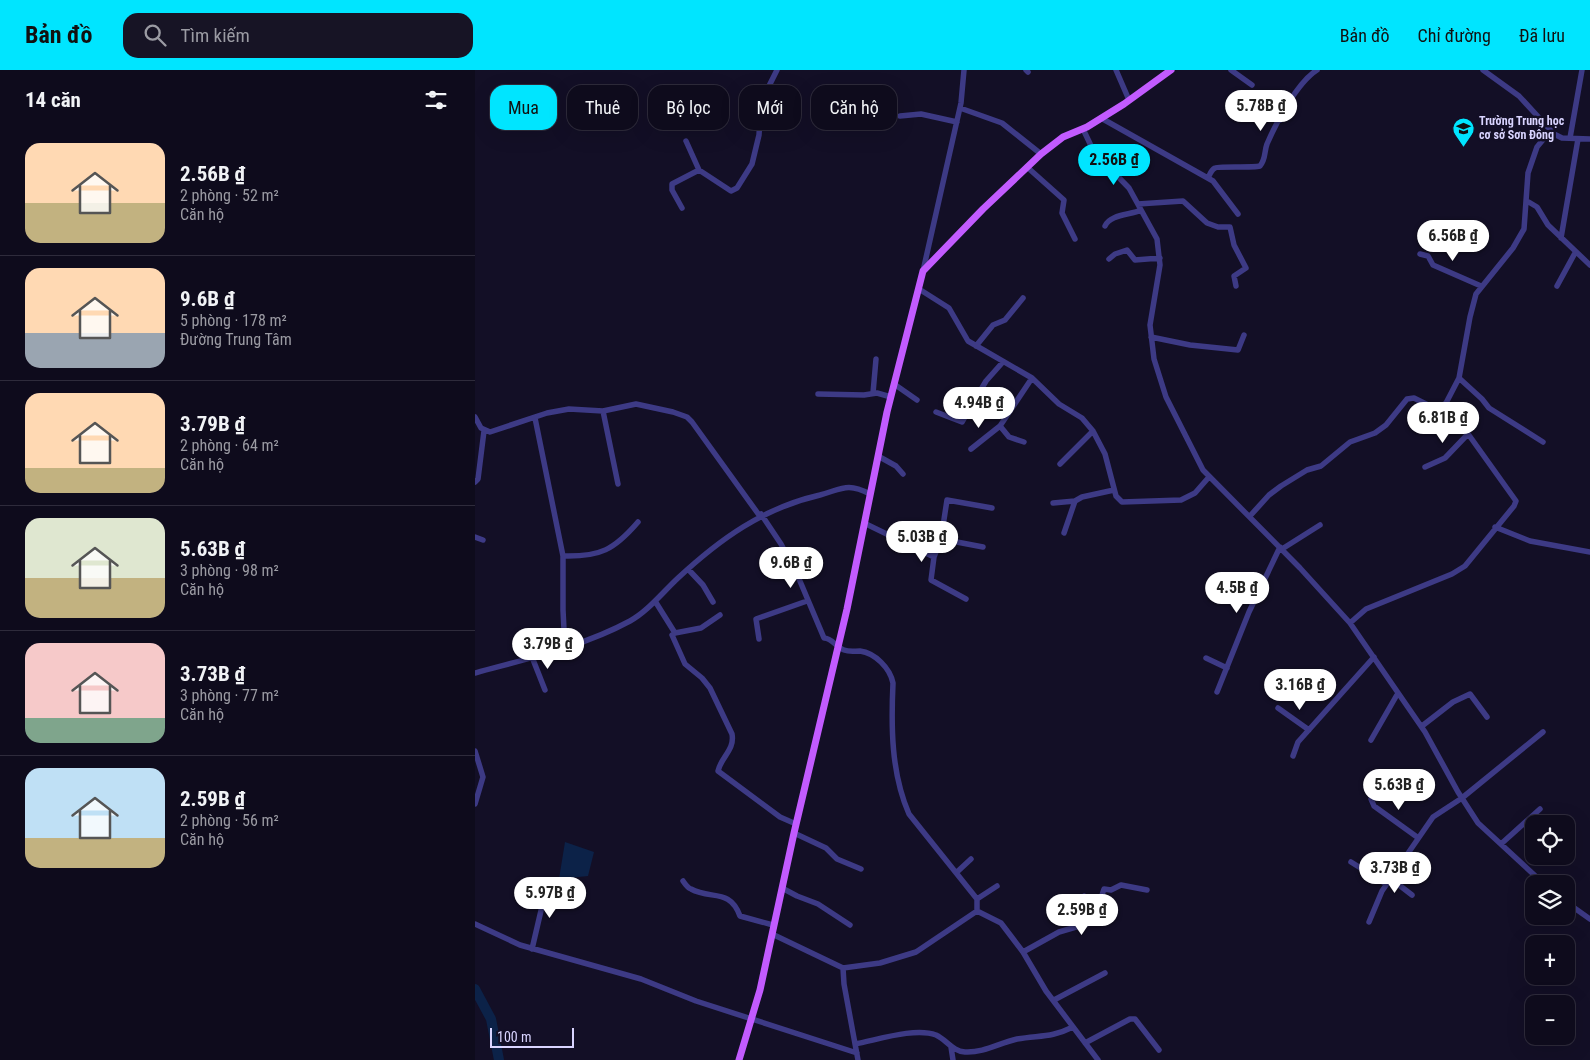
<!DOCTYPE html>
<html lang="vi">
<head>
<meta charset="utf-8">
<style>
  :root { --surface:#0e0b1c; --page:#171425; --text:#f1f3f6; --muted:#9b9ba3; --line:#2e2b3b; --accent:#00e5ff }
  body { margin:0; font-family:"Roboto Condensed",sans-serif; background:var(--page); color:var(--text); height:100vh; display:flex; flex-direction:column; font-size:19px; white-space:nowrap }
  * { box-sizing:border-box; margin:0 }
  p { font-size:16px; color:var(--muted) }
  .icon { flex:none; width:28px; height:28px; fill:none; stroke:currentColor; stroke-width:2; stroke-linecap:round; stroke-linejoin:round }
  .map { position:relative; flex:1; overflow:hidden }
  .drawer { display:flex; flex-direction:column; background:var(--surface); width:475px }
  .drawer>* { flex:none }
  .banner { position:absolute; left:15px; top:15px; width:475px; height:45px; display:flex; gap:10px }
  .tools { position:absolute; left:1050px; top:745px; display:grid; gap:10px }
  .tools a { display:grid; place-items:center; width:50px; height:50px; border-radius:10px; background:var(--surface); box-shadow:0 5px 20px #0002,0 0 0 1px var(--line); font-size:25px }
  .scale { position:absolute; left:15px; bottom:12px; width:84px; box-sizing:border-box; padding-left:5px; border:2px solid #d9d4ff; border-top:0; font-size:14px; line-height:18px; white-space:nowrap; color:#d9d4ff; -webkit-text-stroke:4px #130f26; paint-order:stroke }
  .price { position:absolute; translate:-50% -42px; padding:0 11px; border-radius:18px; background:#fff; color:#222; font-size:16px; line-height:32px; filter:drop-shadow(0 1px 2px #0008) }
  .price::after { content:''; position:absolute; left:50%; top:30px; width:15px; height:11px; margin-left:-8px; background:inherit; clip-path:polygon(0 0,100% 0,50% 100%) }
  .price.on { background:var(--accent); color:#111 }
  ul { padding:0; list-style:none }
  li { display:flex; align-items:center; gap:15px; height:125px; padding:0 25px }
  li+li { border-top:1px solid var(--line) }
  li span { display:grid; place-items:center; flex:none; width:140px; height:100px; border-radius:15px; color:#555 }
  li>.icon { margin-inline-start:auto }
  span .icon { width:60px; height:60px; fill:#fffc; stroke-width:1 }
  li b { font-size:21px }
  h2 { display:flex; justify-content:space-between; align-items:center; height:60px; padding:0 25px; font-size:21px }
  .chip { padding:0 18px; border-radius:15px; background:var(--surface); box-shadow:0 5px 20px #0002,0 0 0 1px var(--line); font-size:18px; line-height:45px }
  .chip.on { background:var(--accent); color:#111 }
  header { display:flex; align-items:center; gap:30px; box-sizing:border-box; height:70px; padding:0 25px; background:var(--accent); color:#111 }
  header strong { font-size:24px }
  nav { display:flex; gap:28px; margin-inline-start:auto; font-size:18px }
  .search { width:350px; height:45px; background:var(--page); display:flex; align-items:center; gap:12px; box-sizing:border-box; padding:0 18px; border-radius:15px; color:var(--muted); font-size:19px }
  main { display:flex; flex:1; min-height:0 }
  .map>svg:first-child { display:block }
</style>
</head>
<body>
<header>
<strong>Bản đồ</strong>
<div class="search"><svg class="icon" aria-label="search" viewBox="0 0 24 24"><circle cx="10" cy="10" r="6"/><path d="M15 15l6 6"/></svg>Tìm kiếm</div>
<nav><a>Bản đồ</a><a>Chỉ đường</a><a>Đã lưu</a></nav>
</header>
<main>
<section class="drawer">
<h2>14 căn<svg class="icon" aria-label="filters" viewBox="0 0 24 24"><path d="M4 7h16M4 17h16"/><circle cx="9" cy="7" r="2"/><circle cx="15" cy="17" r="2"/></svg></h2>
<ul>
<li><span style="background:linear-gradient(#ffd9b3 60%,#c2b280 0)"><svg class="icon" aria-label="home" viewBox="0 0 24 24"><path d="M3 11l9-7 9 7M6 9v11h12V9"/></svg></span><div><b>2.56B ₫</b><p>2 phòng · 52 m²</p><p>Căn hộ</p></div></li>
<li><span style="background:linear-gradient(#ffd9b3 65%,#9aa5b1 0)"><svg class="icon" aria-label="home" viewBox="0 0 24 24"><path d="M3 11l9-7 9 7M6 9v11h12V9"/></svg></span><div><b>9.6B ₫</b><p>5 phòng · 178 m²</p><p>Đường Trung Tâm</p></div></li>
<li><span style="background:linear-gradient(#ffd9b3 75%,#c2b280 0)"><svg class="icon" aria-label="home" viewBox="0 0 24 24"><path d="M3 11l9-7 9 7M6 9v11h12V9"/></svg></span><div><b>3.79B ₫</b><p>2 phòng · 64 m²</p><p>Căn hộ</p></div></li>
<li><span style="background:linear-gradient(#dfe7d0 60%,#c2b280 0)"><svg class="icon" aria-label="home" viewBox="0 0 24 24"><path d="M3 11l9-7 9 7M6 9v11h12V9"/></svg></span><div><b>5.63B ₫</b><p>3 phòng · 98 m²</p><p>Căn hộ</p></div></li>
<li><span style="background:linear-gradient(#f6c9c9 75%,#7fa58c 0)"><svg class="icon" aria-label="home" viewBox="0 0 24 24"><path d="M3 11l9-7 9 7M6 9v11h12V9"/></svg></span><div><b>3.73B ₫</b><p>3 phòng · 77 m²</p><p>Căn hộ</p></div></li>
<li><span style="background:linear-gradient(#bfe0f5 70%,#c2b280 0)"><svg class="icon" aria-label="home" viewBox="0 0 24 24"><path d="M3 11l9-7 9 7M6 9v11h12V9"/></svg></span><div><b>2.59B ₫</b><p>2 phòng · 56 m²</p><p>Căn hộ</p></div></li>
</ul>
</section>
<div class="map">
<svg width="1115" height="990" viewBox="0 0 1115 990">
  <rect width="100%" height="100%" fill="#130f26"/>
  <!-- water -->
  <path fill="#0c2248" d="M90,772l29,10 -6,24 -29,3z"/>
  <g fill="none" stroke-linecap="round" stroke-linejoin="round">
    <!-- river -->
    <path stroke="#0c2248" stroke-width="10" d="M0,919l16,30 8,41"/>
    <!-- minor -->
    <path stroke="#3d3a85" stroke-width="5.5" d="M551,0l2,2
      M641,0l13,30
      M756,0l21,15
      M1008,0l36,26 35,38 8,4 28,1
      M766,26l14,4 25,20
      M485,38l42,15 39,31
      M425,46l21,-2 36,8
      M626,48l112,63 25,33
      M608,59l11,23 35,36 28,51 3,26 -10,60 4,34 12,38 37,73 97,98 50,55 75,109 33,60 20,31 66,61
      M1095,68l12,-68
      M211,71l13,29
      M552,97l37,33 -2,13 13,26
      M733,108c2,-4 3,-8 7,-10 2,-2 37,0 45,-2 6,-7 4,-14 7,-22 10,-23 30,-61 50,-74
      M1052,131l10,6 11,18 42,40
      M663,134l45,-3 24,22 11,4h12l4,18 12,23 -12,8 2,10
      M207,138l-10,-18v-6l27,-14 32,21 6,-3 15,-24 7,-29 2,-33 16,-32
      M630,156c5,-12 26,-11 36,-16
      M1086,168l17,-99
      M945,184l8,2 5,9 48,21
      M634,189l6,-5 12,-4 8,10 25,-2
      M448,201l38,-168 3,-33
      M1082,216l18,-33
      M444,219l30,19 19,33 64,37 27,26 23,14 11,13 12,23 11,42 6,6 59,-2 14,-7 14,-16
      M676,267l39,8 48,5 6,-15
      M501,276l17,-21 12,-5 18,-22
      M984,308l23,21 7,9 54,34
      M419,314l23,16
      M398,323l3,-34
      M343,324l46,1 13,-2 14,4
      M128,341l15,73
      M461,342l26,10 24,-41 16,-18
      M0,347l6,11 9,4 57,-19 22,-4 34,2 33,-7 37,8 14,5 5,5 67,93
      M60,348l28,138v54l1,20 5,15
      M549,372l-15,-5 -9,-11 32,-48
      M496,379l29,-23
      M403,386l18,10 7,8
      M585,394l33,-33
      M950,397l20,-9 23,-24
      M0,412l3,-3 6,-48
      M578,433l22,-2
      M286,444l20,30 16,30 27,64c8,0 12,9 20,12 5,2 10,1 16,1 15,2 30,17 33,32 -2,43 -2,90 16,131l68,85v12l24,12 22,29 23,39 52,69
      M775,446l19,-21 12,-9 26,-16 14,-4 29,-24 25,-9 11,-8 21,-26 7,-1 22,11 10,-6 13,-25 11,-61 6,-23 37,-46 11,-19 4,-56 9,-26 14,-17
      M389,453l70,34 -3,23 35,19
      M1020,457l35,14 60,11
      M589,463l11,-32 7,-4 32,-7
      M0,467l8,3
      M466,469l42,8
      M807,479l38,-24
      M88,486c37,1 51,-6 75,-34
      M459,487l7,-18 6,-39 45,8
      M213,499l15,16 10,17
      M180,531l20,32 26,-5 19,-13
      M875,553l16,-14 86,-35 13,-8 49,-60 2,-5 -70,-98
      M200,563l-3,2 13,29 17,14 8,10 22,46c3,16 -11,23 -14,37l62,46 16,7
      M284,569l-3,-20 51,-18
      M57,587l13,33
      M731,588l21,10
      M0,603c51,-14 107,-26 155,-52 18,-10 32,-28 48,-43 42,-39 85,-70 142,-83 22,-6 27,-13 50,-1
      M742,622l32,-80 31,-65
      M803,638l31,22
      M947,656l31,-24 17,-8 17,23
      M896,670l27,-47
      M0,681l8,26 -8,27
      M818,686l5,-14 76,-85
      M902,716l-6,13 3,7 43,31
      M319,763l32,15 11,11 24,10
      M1026,774l39,-35
      M876,792l35,22
      M482,802l14,-13
      M915,808l22,17
      M208,811c2,3 5,7 8,8 20,11 39,-1 49,27l33,9
      M307,818l15,8 21,8 32,21
      M502,829l20,-13
      M1091,832l24,17
      M619,850l7,-2v-20l3,-9 7,1 10,-5 26,5
      M894,852l13,-31 51,-74 29,-19 81,-66
      M0,854l45,21 121,34 55,22 161,52
      M297,864l71,34
      M57,879l15,-64
      M548,882l36,-20 34,-10 -9,-26
      M579,930l51,-27
      M610,973l45,-24h5l24,31
      M380,974c22,-4 60,-17 81,-9 11,5 16,16 29,17 19,1 34,-9 52,-13 23,-4 34,-1 56,-12
      M476,977l2,13
      M383,990l-14,-76 -1,-16 37,-5 36,-11 61,-41"/>
    <!-- major -->
    <path stroke="#c25bff" stroke-width="7" d="M264,990l21,-70 34,-157 53,-224 40,-197 36,-141 60,-62 58,-55 22,-17 24,-10 37,-23 47,-34"/>
  </g>
  <!-- icons -->
  <defs>
    <symbol id="school-pin" viewBox="-11 -11 22 30"><path d="M0 17L-7.5 6A9.5 9.5 0 1 1 7.5 6Z" fill="#00e5ff" stroke="#130f26"/><path d="M0-5L7-2L0 1L-7-2ZM-4 1L0 2.5L4 1V4Q0 6-4 4Z" fill="#111"/></symbol>
  </defs>
  <g fill-rule="evenodd">
    <use href="#school-pin" x="976" y="46" width="25" height="34"/>
  </g>
  <g text-anchor="middle" dominant-baseline="central" stroke-width="5" stroke-linejoin="round" paint-order="stroke">
    <!-- poi labels -->
    <g font-size="12" font-weight="bold" fill="#d9d4ff" stroke="#130f26" text-anchor="start">
      <text x="1004" y="51">Trường Trung học<tspan x="1004" dy="14">cơ sở Sơn Đông</tspan></text>
    </g>
  </g>
</svg>
<div class="tools">
<a><svg class="icon" aria-label="locate" viewBox="0 0 24 24"><circle cx="12" cy="12" r="6"/><path d="M12 2v4M12 18v4M2 12h4M18 12h4"/></svg></a>
<a><svg class="icon" aria-label="layers" viewBox="0 0 24 24"><path d="M12 4l9 5-9 5-9-5zM3 14l9 5 9-5"/></svg></a>
<a>+</a>
<a>−</a>
</div>
<div class="scale">100 m</div>
<b class="price" style="left:786px;top:62px">5.78B ₫</b>
<b class="price on" style="left:639px;top:116px">2.56B ₫</b>
<b class="price" style="left:978px;top:192px">6.56B ₫</b>
<b class="price" style="left:504px;top:359px">4.94B ₫</b>
<b class="price" style="left:968px;top:374px">6.81B ₫</b>
<b class="price" style="left:447px;top:493px">5.03B ₫</b>
<b class="price" style="left:316px;top:519px">9.6B ₫</b>
<b class="price" style="left:762px;top:544px">4.5B ₫</b>
<b class="price" style="left:73px;top:600px">3.79B ₫</b>
<b class="price" style="left:825px;top:641px">3.16B ₫</b>
<b class="price" style="left:924px;top:741px">5.63B ₫</b>
<b class="price" style="left:920px;top:824px">3.73B ₫</b>
<b class="price" style="left:75px;top:849px">5.97B ₫</b>
<b class="price" style="left:607px;top:866px">2.59B ₫</b>
<div class="banner">
<a class="chip on">Mua</a>
<a class="chip">Thuê</a>
<a class="chip">Bộ lọc</a>
<a class="chip">Mới</a>
<a class="chip">Căn hộ</a>
</div>
</div>
</main>
</body>
</html>
